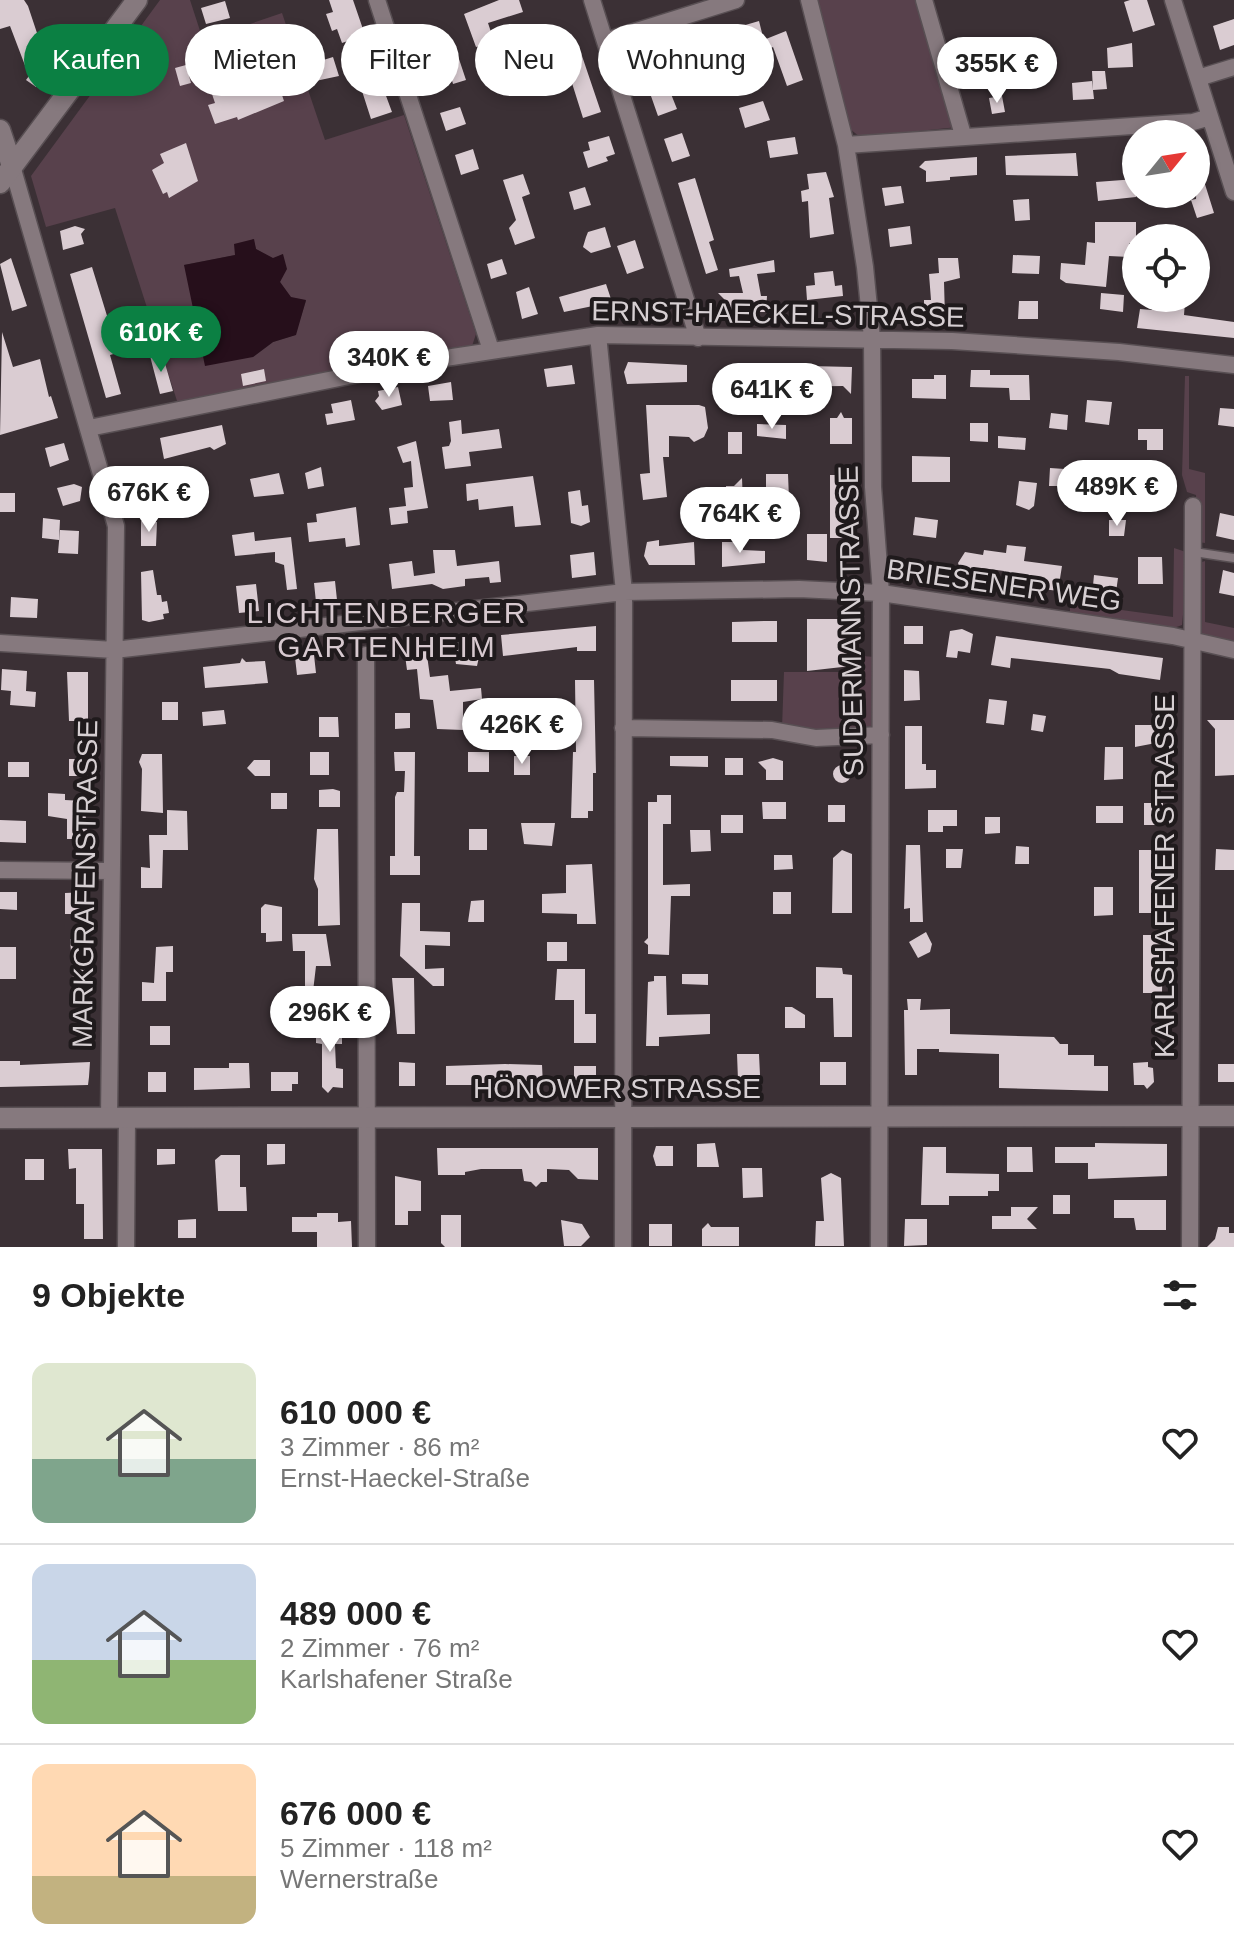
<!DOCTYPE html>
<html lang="de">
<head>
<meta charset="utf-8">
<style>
  :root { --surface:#fff; --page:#f6f6f6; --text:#222; --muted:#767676; --line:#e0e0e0; --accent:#0b8043 }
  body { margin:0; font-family:Helvetica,sans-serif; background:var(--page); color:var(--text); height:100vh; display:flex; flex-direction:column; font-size:30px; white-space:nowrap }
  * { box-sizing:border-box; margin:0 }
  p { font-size:26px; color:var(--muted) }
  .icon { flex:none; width:44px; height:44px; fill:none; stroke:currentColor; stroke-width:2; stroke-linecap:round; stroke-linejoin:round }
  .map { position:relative; height:1247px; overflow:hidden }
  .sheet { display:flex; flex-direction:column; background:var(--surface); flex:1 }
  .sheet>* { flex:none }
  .guide { position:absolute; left:24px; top:24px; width:800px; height:72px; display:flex; gap:16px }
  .needle { width:52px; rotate:60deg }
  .tools { position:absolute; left:1122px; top:120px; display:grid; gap:16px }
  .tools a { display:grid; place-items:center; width:88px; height:88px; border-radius:50%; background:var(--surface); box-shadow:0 4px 12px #0003; font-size:40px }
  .price { position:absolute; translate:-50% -68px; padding:0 18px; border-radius:28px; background:#fff; color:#222; font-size:26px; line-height:52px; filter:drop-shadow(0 2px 4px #0008) }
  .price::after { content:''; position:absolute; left:50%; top:48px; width:24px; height:18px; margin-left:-12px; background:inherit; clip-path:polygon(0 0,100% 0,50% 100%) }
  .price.active { background:var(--accent); color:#fff }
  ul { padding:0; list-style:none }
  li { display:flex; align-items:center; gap:24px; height:200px; padding:0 32px }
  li+li { border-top:2px solid var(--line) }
  li span { display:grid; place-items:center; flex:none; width:224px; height:160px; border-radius:16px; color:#555 }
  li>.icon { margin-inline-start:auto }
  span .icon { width:96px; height:96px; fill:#fffc; stroke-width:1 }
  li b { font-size:34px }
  h2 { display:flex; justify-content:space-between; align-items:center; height:96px; padding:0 32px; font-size:34px }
  .pill { padding:0 28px; border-radius:36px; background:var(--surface); box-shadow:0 4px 12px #0003; font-size:28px; line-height:72px }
  .pill.active { background:var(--accent); color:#fff }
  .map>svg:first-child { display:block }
</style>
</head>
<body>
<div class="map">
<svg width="1234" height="1247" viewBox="0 0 1234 1247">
  <rect width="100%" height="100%" fill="#3b3035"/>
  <!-- green -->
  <path fill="#58414c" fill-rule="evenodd" d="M160,0h30l13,40 79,-27 43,127 79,-25 72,219 -4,12 -70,11 -224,47 -63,-196 -69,19 -15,-51zM253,239l3,10 17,10 10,-5 -3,28 11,16 15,3 -11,34 -22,7 -20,15 -69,-92 52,-10z
    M816,0h104l38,127 -98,10 -10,-8z
    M1185,376h4v93l16,4v70l-7,-1 -2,-47 -9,-3 -5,-17z
    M1174,548l15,5 -7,72 -11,4 -101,-14v-12l103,14z
    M1205,561v61l29,6v15l-32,-7 -4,-7 1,-66z
    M862,656l13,1 -1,73 -61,2 -31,-4 2,-56h78z"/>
  <!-- water -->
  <path fill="#260f1b" d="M254,239l2,10 17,9 10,-4 4,15 -7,13 11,15 15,3 -10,35 -23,7 -20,15 -48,9 -21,-101 51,-10 -1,-11z"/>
  <!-- building -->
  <path fill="#daccd2" d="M0,0h24l4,6 14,42 -16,5 23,16 -13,18 -10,-7 3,-4 -19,-50 -10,3z
    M329,0h24l12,35 -23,8 -5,-14 -5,2 -6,-17 7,-2z
    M499,0h20l4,12 -35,11 6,18 -18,6 -12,-33z
    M1130,0h17l8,25 -22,7 -9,-30z
    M225,1l5,17 -24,6 -5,-16z
    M1234,19v26l-14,5 -7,-24z
    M759,21l5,20 -17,4 -5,-19z
    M540,26l7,19 -18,6 -7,-20z
    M440,28l6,18 -18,6 -5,-18z
    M721,28l19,55 -16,6 -21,-56z
    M786,31l17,49 -16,6 -14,-39 -4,2 -3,-10z
    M1132,43l1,24 -25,1 -1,-20z
    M581,53l20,59 -18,6 -12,-38 -5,2 -7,-22z
    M655,54l22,55 -19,7 -20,-57z
    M1021,54l1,17 -28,1 -1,-17z
    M458,56l8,24 -13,4 -2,-7 -4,1 -6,-17z
    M333,57l6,19 -33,7 -5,-16z
    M186,65l5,18 -11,3 -5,-18z
    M274,71l10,30 -46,19 -1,-3 -22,7 -7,-19 7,-2 -5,-15 21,-7 5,15 25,-9 -3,-11z
    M1092,71h13l2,18 -14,1z
    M1092,81l2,18 -21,1 -1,-17z
    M382,85l10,27 -21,7 -9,-28z
    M1002,96l3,16 -13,2 -3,-16z
    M763,101l7,19 -25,8 -6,-20z
    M460,107l6,17 -20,7 -6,-18z
    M682,133l8,23 -18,6 -8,-23z
    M609,136l6,18 -9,3 2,4 -20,7 -5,-16 7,-2 -2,-8z
    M795,137l3,17 -28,4 -3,-17z
    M186,143l12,38 -29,17 -2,-6 -4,2 -11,-24 12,-7 -4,-9z
    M473,149l6,20 -18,6 -6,-20z
    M1076,153l2,23 -72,-1 -1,-19z
    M977,157v18l-27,2v3l-24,2v-11l-7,-4 6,-6z
    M1198,162l16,51 -17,5 -6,-18 5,-1z
    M826,172l8,25 -5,1 5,36 -24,4 -2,-37 -6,1 -1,-11 8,-2 -2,-15z
    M523,174l7,20 -8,3 13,41 -20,7 -6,-17 7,-8 -13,-40z
    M695,178l19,62 -5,2 9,28 -12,4 -28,-91z
    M1136,179v18l-38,4 -2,-19z
    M901,186l3,17 -19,3 -3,-18z
    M585,187l6,18 -17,5 -5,-18z
    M1029,199l1,21 -15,1 -2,-21z
    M1095,222h41v21h-7v14l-20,-1 -3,31 -40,-4 -6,-4 1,-16 24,2 2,-23 8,1z
    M75,226l10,3 -4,5 3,10 -21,6 -3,-19z
    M910,226l2,18 -22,3 -2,-18z
    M605,227l6,20 -20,6 -8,-6 3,-10 2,-5z
    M635,240l9,28 -17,6 -10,-28z
    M1013,255l27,1 -1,18 -27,-1z
    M11,258l16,48 -15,5 -12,-47z
    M938,258h20l2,20 -16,4 1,36 -21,1v-19h7l-2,-26 10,-1z
    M502,259l5,15 -16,5 -4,-15z
    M774,260l1,12 -18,2 4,22h6l-1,16h-40l1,-10 -9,-9h25l-4,-17 -9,1 -1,-8z
    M92,267l20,65 8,4 4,15 -14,4 11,39 -15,4 -36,-124z
    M833,271l2,15 7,-1 1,11 -36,4 -1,-14 9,-1 -1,-12z
    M606,284l6,18 -48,10 -5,-15z
    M529,287l9,27 -16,5 -6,-27z
    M1101,293l23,2 -1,17 -23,-3z
    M1153,300l32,2 -1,13 50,7v16l-97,-10 3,-19 12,1z
    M1019,301h19v18h-20z
    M2,332l11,35 27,-8 9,38 2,-1 7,22 -58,17z
    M162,353l11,38 -13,3 -10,-38z
    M628,362l59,3v17l-60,2 -3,-12z
    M572,365l3,19 -28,3 -3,-18z
    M766,365l86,2 -1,27 -8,-8 -78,1z
    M264,369l2,12 -23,5 -2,-12z
    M971,370h19v5h39l1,25h-20l-1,-12 -39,-1z
    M934,375h12v24l-34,-1v-19h22z
    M451,382l2,18 -23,1 -2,-15z
    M398,387l4,18 -20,5 -7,-9 4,-5 -1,-5z
    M351,400l4,20 -28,5 -2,-11 8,-1 -2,-9z
    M1087,400l25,2 -3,23 -24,-3z
    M646,405h53l6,2 3,21 -4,9 -10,5 -5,-5 -20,-1v21h-6l4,40 -24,3 -3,-26 10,-1z
    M1220,408l14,1v18l-16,-2z
    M841,412l3,6h8v26h-22v-26h7z
    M1051,413l17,2 -1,15 -18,-2z
    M461,420l1,14 37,-5 3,19 -33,4 2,14 -26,3 -3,-22 7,-1 2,-5 -2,-19z
    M970,423h18v19l-18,-1z
    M757,424l29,1v14l-29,-3z
    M222,425l4,19 -12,6 -4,-3 -46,12 -4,-21z
    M1138,429h25v21h-16v-10h-9z
    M728,432h14v22h-14z
    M998,436l28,2 -1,12 -27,-2z
    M416,441l12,67 -21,3 1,12 -17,2 -2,-17 17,-2 -2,-18 9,-1 -2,-26 -8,2 -6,-16z
    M64,443l5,17 -19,7 -5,-19z
    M912,456l38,1v25h-38z
    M321,467l3,19 -16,3 -3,-16z
    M1080,467h16l-1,15 -32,-1v5h-14l1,-18 30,2z
    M279,473l5,21 -30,3 -4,-18z
    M766,474h22l1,25 -23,-2z
    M1151,474l12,7v20h-19v-20z
    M190,475l5,14 -18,5 -4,-15z
    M830,475h22v63h-22z
    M533,476l8,49 -26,2 -2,-21 -34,4 -1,-11 -11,2 -1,-17z
    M742,478l1,26h-17v-18h8z
    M1019,481l18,2 -3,23 -5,4 -13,-5z
    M74,484l8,3 -2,14 -17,5 -6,-18z
    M580,490l2,16 6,-1 2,17 -9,4 -10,-3 -3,-31z
    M0,493h15v19h-15z
    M356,507l4,38 -14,2 -1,-9 -36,4 -2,-19 10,-1 -1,-8z
    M1220,513l14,3v24l-18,-4z
    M915,517l23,3 -2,18 -23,-3z
    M43,518l17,2 -1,20 -17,-2z
    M1109,520h17l-2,16h-15z
    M141,521l16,1 -1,24h-15z
    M60,530l19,1 -1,23 -20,-1z
    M254,532l1,9 36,-4 6,52 -10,1 -3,-25 -9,-3v-10l-40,4 -3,-21z
    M807,534h20v28l-20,-2z
    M659,540v6l35,-4 1,23h-46l-5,-9 3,-14z
    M722,542h21v8l22,1v12l-43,4z
    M1007,545l19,2 -2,14 38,5 -4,25 -22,-3 1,-9 -34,-4 1,-4 -22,-3 -1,8 -19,-2 -4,-11 7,-11 18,3 1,-5 22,3z
    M433,550h22l2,16 42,-5 2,21 -11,1 -1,-6 -24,2v7l-22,3 -11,-5 -40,5 -3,-25 23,-3 2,15 21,-3z
    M594,552l2,23 -24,3 -2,-23z
    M1138,557h24l1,27h-25z
    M153,570l4,25h4l1,7 5,-1 2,12 -6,1 1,5 -15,3 -7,-2 -1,-48z
    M1223,570l11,3v23l-15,-3z
    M1094,575l24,3 -3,21 -23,-3z
    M335,581l2,19 -21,2 -2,-19z
    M256,584l3,27 -20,2 -3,-27z
    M11,597l27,2 -1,19 -27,-1z
    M807,619h46l-2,47 -44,5z
    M766,621h11v21h-45v-20z
    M596,626v25h-19v-4l-74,9 -2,-21z
    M904,626h19v18h-19z
    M962,629l11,5 -3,19 -12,-2 -1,7 -11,-1 4,-26z
    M996,636l167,22 -3,22 -41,-6 -9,-5 -99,-11 -1,10 -19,-3z
    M473,638l1,16 5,3 -2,9 -21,-2 -2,-12 -27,3 3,22 18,-2 2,16 31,-3 1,11 -19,3v28l-26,-1 -4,-29 -13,-1 -3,-30 -10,1 -3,-22z
    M314,655l2,18 -19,2 -2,-18z
    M242,658l4,4 19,-1 3,22 -63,5 -2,-21 37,-4z
    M2,669l25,2 -1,20 10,1 -1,15 -25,-2 1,-14 -10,-1z
    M904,670l15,1 1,29 -16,1z
    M67,672h21v49h-19z
    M575,680h19l2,93h-3v38h-5v7h-17l2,-66h3z
    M731,680h46v21h-46z
    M989,699l18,2 -3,24 -18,-2z
    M162,702h16v18h-16z
    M224,710l2,14 -23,2 -1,-14z
    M395,713h15v15l-15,1z
    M486,713h36l3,23h-39z
    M1033,714l13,2 -3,16 -12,-2z
    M319,717h19l1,20h-20z
    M1207,720h27v55l-19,1v-47z
    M1135,725h24l-3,18 -21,4z
    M905,726h17v38h4v6h10v18l-31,1z
    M1105,747h18v32l-19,1z
    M310,752h19v23h-19z
    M394,752h21l-1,104h6v19h-30v-19h5v-59l2,-5h7l1,-21h-10z
    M468,752h21v20h-21z
    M142,754h20l1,59 -22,-2 1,-42 -3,-7z
    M514,756h16v19h-16z
    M670,756h38v11l-38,-1z
    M725,758h18v17h-18z
    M773,758l10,3v19h-17v-10l-8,-8z
    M69,759h20v17h-20z
    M254,760h16v16h-15l-8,-8z
    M8,762h21v15h-21z
    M833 774a9 9 0 1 1 18 0a9 9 0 1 1-18 0Z
    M333,789l7,2v16h-21v-17z
    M48,793l17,1v6l19,1 5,46 -8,-8h-14v-20l-19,-3z
    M271,793h16v16h-16z
    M657,795h14v29h-8v61l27,-1v12h-19l-2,59 -21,-1v-9l-4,-3 4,-4v-136h9z
    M762,802h24v17h-23z
    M1144,803h19v22h-19z
    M828,805h17v17h-17z
    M1096,806h27v17h-27z
    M167,810l20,1 1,39h-25l-1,38h-21v-21l9,1 -1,-33h18z
    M928,810h29v16h-14v6h-15z
    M721,815h22v18h-22z
    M985,817h15v16l-15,1z
    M0,820l26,1v22l-26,-1z
    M521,823h34l-3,23 -28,-2z
    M317,829h21l2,96 -22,1v-37l-4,-10z
    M469,829h18v21h-18z
    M690,830h20l1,21 -20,1z
    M906,845h14l3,77h-13v-14l-6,1z
    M1016,846l13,1v17h-14z
    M946,849h17l-2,19h-15z
    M1216,849l18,1v20h-19z
    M842,850l10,4v59h-20l1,-55z
    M1139,850h22l3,63h-25z
    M774,855h18l1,14 -19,1z
    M592,864l4,60h-19v-10l-35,-1v-19l24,-1v-28z
    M1094,887h19v28l-19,1z
    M0,892h17v18l-17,-1z
    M87,892v22h-22v-21z
    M773,892h18v22h-18z
    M484,900v22h-16l3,-21z
    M402,903h18v28l30,1v14l-25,-1v24l19,-1v18h-11l-33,-30z
    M265,904l17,3v34l-16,1v-9h-5v-25z
    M926,932l6,12 -2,8 -12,6 -9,-16z
    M292,934h34l5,32h-15l-4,34h-16v-12l9,-1v-36h-12z
    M1143,935h20l-1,58h-19z
    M70,939h17l-1,66 -11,-1z
    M547,942h20v19h-20z
    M173,946v26h-7v29h-24v-19l12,1 2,-36z
    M0,947h16v32h-16z
    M816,967l26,1 1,6 9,1v62h-18l-1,-39h-17z
    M557,969h28v45h11v29h-22v-43h-19z
    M682,974h26v11l-26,-1z
    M654,976h12l1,39 43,-1v20l-51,3v9h-13l2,-64 6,-1z
    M392,978h22l1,56h-18z
    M907,999h14l-1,11 30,-1v25l104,3 6,7h8v11h26v11h14v25l-109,-3v-34l-60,-2v-3h-22v26h-12l-1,-65h4z
    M785,1007h7l13,8v13h-20z
    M316,1023l26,1v20h-7l1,24 7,1v19l-10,-1 -5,6 -6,-6v-43l-6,-1z
    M150,1026h20v19h-20z
    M737,1054h22l1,21 -22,5z
    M0,1061h20v4l70,-3 -1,15 -1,8 -88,2z
    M399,1062l16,1v23h-16z
    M820,1062h26v23h-26z
    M1148,1062v5l5,1 1,14 -7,7 -3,-4h-10l-1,-22z
    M229,1063h20l1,25 -56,2v-22h35z
    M505,1064l37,1 1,20h-97v-19z
    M1218,1064h16v18h-16z
    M574,1066h22v19h-22z
    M148,1072h18v20h-18z
    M271,1072h27v12h-6v7h-21z
    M715,1143l4,24h-22v-23z
    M1095,1143l72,1v32l-79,3v-16h-33v-16h40z
    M267,1144h18v20l-18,1z
    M656,1146h17v20h-17l-3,-10z
    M923,1147h23v26l53,1v17h-11v5h-39v9h-28z
    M1007,1147h25l1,25h-26z
    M437,1148h161v32l-20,-1 -9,-9 -22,-1v13h-6l-5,5 -5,-5 -7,-1 -2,-12h-41l-16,3v3h-27z
    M68,1149h34l1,90h-19v-35h-8v-36l-7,1z
    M157,1149h18v15l-18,1z
    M221,1155h19v32h6l1,24h-29l-3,-51z
    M25,1159h19v21h-19z
    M742,1168h20l1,29 -20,1z
    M831,1173l10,5 3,68h-29l1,-25h8l-3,-43z
    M395,1176l26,5v30h-13v14h-13z
    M1053,1195h17v19h-17z
    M1114,1200h52v30h-30l-2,-12h-20z
    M1011,1207h27l-11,12 10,10h-45v-13h19z
    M317,1213h21v9l13,-1 1,26h-35v-15h-25v-15h25z
    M441,1215h20v32h-16l-4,-4z
    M196,1219v19h-18v-18z
    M905,1219h22v26l-23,1z
    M561,1220l21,4 8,13 -9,9h-17z
    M708,1223l3,4h28v19h-37v-17z
    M649,1224h23v22h-23z
    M1218,1227h11v6h5v14h-27l8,-8z"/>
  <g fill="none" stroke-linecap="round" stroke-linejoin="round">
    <defs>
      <path id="service" d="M1194,552l40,6"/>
      <path id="minor" d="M377,0l114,350
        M592,0l106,338
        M809,0l37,145 19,122 7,71 1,149 8,106 -2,654
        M924,0l39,135
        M1173,0l61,192
        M605,41l131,-41
        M1198,78l36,-11
        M846,145l347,-23 17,-5
        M12,166l104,360 -7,592
        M598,335l26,257 -1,655
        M89,428l330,-66 179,-27 354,6 167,11 115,13
        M0,643l114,7 510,-58 175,-3 82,4 292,43 61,14
        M366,655l1,592
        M623,728l149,2 44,8 65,-3
        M0,870l110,1
        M126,1247l1,-129
        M1190,1247l3,-741"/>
      <path id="tertiary" d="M0,130l12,36
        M0,183l137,-183"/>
      <path id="secondary" d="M0,1118l1234,-2"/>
    </defs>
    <!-- service casing -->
    <use href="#service" stroke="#584f53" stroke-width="11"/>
    <!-- minor casing -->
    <use href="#minor" stroke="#584f53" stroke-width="19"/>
    <!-- tertiary casing -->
    <use href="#tertiary" stroke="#584f53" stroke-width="23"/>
    <!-- secondary casing -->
    <use href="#secondary" stroke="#584f53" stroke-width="23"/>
    <!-- service -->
    <use href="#service" stroke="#86797e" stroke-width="8"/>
    <!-- minor -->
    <use href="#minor" stroke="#86797e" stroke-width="16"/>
    <!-- tertiary -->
    <use href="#tertiary" stroke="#86797e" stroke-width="20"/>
    <!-- secondary -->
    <use href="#secondary" stroke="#86797e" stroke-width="20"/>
  </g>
  <g text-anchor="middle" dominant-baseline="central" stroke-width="8" stroke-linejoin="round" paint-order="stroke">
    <!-- street labels -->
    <g font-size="28" fill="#d6cfd2" stroke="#1f1a1c">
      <text transform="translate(778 314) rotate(1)">ERNST-HAECKEL-STRASSE</text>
      <text transform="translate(1004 585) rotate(8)">BRIESENER WEG</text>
      <text transform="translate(851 621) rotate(-91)">SUDERMANNSTRASSE</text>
      <text transform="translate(1164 876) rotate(-90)">KARLSHAFENER STRASSE</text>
      <text transform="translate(85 884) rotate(-89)">MARKGRAFENSTRASSE</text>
      <text x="617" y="1088">HÖNOWER STRASSE</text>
    </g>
    <!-- neighbourhood labels -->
    <g font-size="30" letter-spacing="2" fill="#d7c9cf" stroke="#1f1a1c">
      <text x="387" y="612">LICHTENBERGER<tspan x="387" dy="34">GARTENHEIM</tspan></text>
    </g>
  </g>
</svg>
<div class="tools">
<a><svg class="needle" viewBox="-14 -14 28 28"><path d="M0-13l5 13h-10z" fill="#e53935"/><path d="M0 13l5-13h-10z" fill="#767676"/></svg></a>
<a><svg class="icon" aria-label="locate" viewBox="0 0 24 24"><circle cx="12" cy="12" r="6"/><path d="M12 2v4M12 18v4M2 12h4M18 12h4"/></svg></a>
</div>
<b class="price" style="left:997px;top:105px">355K €</b>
<b class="price active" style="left:161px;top:374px">610K €</b>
<b class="price" style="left:389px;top:399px">340K €</b>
<b class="price" style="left:772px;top:431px">641K €</b>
<b class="price" style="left:1117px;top:528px">489K €</b>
<b class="price" style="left:149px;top:534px">676K €</b>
<b class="price" style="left:740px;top:555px">764K €</b>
<b class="price" style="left:522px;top:766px">426K €</b>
<b class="price" style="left:330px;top:1054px">296K €</b>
<div class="guide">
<a class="pill active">Kaufen</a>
<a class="pill">Mieten</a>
<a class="pill">Filter</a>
<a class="pill">Neu</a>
<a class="pill">Wohnung</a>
</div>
</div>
<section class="sheet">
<h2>9 Objekte<svg class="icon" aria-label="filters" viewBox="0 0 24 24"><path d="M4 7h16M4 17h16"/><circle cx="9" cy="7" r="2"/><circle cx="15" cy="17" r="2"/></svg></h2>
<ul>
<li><span style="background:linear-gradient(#dfe7d0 60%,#7fa58c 0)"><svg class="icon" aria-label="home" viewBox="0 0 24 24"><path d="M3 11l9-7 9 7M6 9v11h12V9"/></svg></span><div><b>610 000 €</b><p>3 Zimmer · 86 m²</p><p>Ernst-Haeckel-Straße</p></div><svg class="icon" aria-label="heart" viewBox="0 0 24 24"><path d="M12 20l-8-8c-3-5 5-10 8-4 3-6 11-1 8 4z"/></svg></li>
<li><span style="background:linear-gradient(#c9d6e8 60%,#8fb573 0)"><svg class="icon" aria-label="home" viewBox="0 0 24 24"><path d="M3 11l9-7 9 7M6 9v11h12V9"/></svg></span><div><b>489 000 €</b><p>2 Zimmer · 76 m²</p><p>Karlshafener Straße</p></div><svg class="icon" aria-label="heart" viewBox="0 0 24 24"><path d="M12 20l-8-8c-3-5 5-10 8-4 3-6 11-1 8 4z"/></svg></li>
<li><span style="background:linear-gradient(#ffd9b3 70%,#c2b280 0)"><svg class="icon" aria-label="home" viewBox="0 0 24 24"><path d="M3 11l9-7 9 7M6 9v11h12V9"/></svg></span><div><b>676 000 €</b><p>5 Zimmer · 118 m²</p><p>Wernerstraße</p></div><svg class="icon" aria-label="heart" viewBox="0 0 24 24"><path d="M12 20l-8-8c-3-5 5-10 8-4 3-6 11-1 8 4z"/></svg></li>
</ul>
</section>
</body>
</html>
